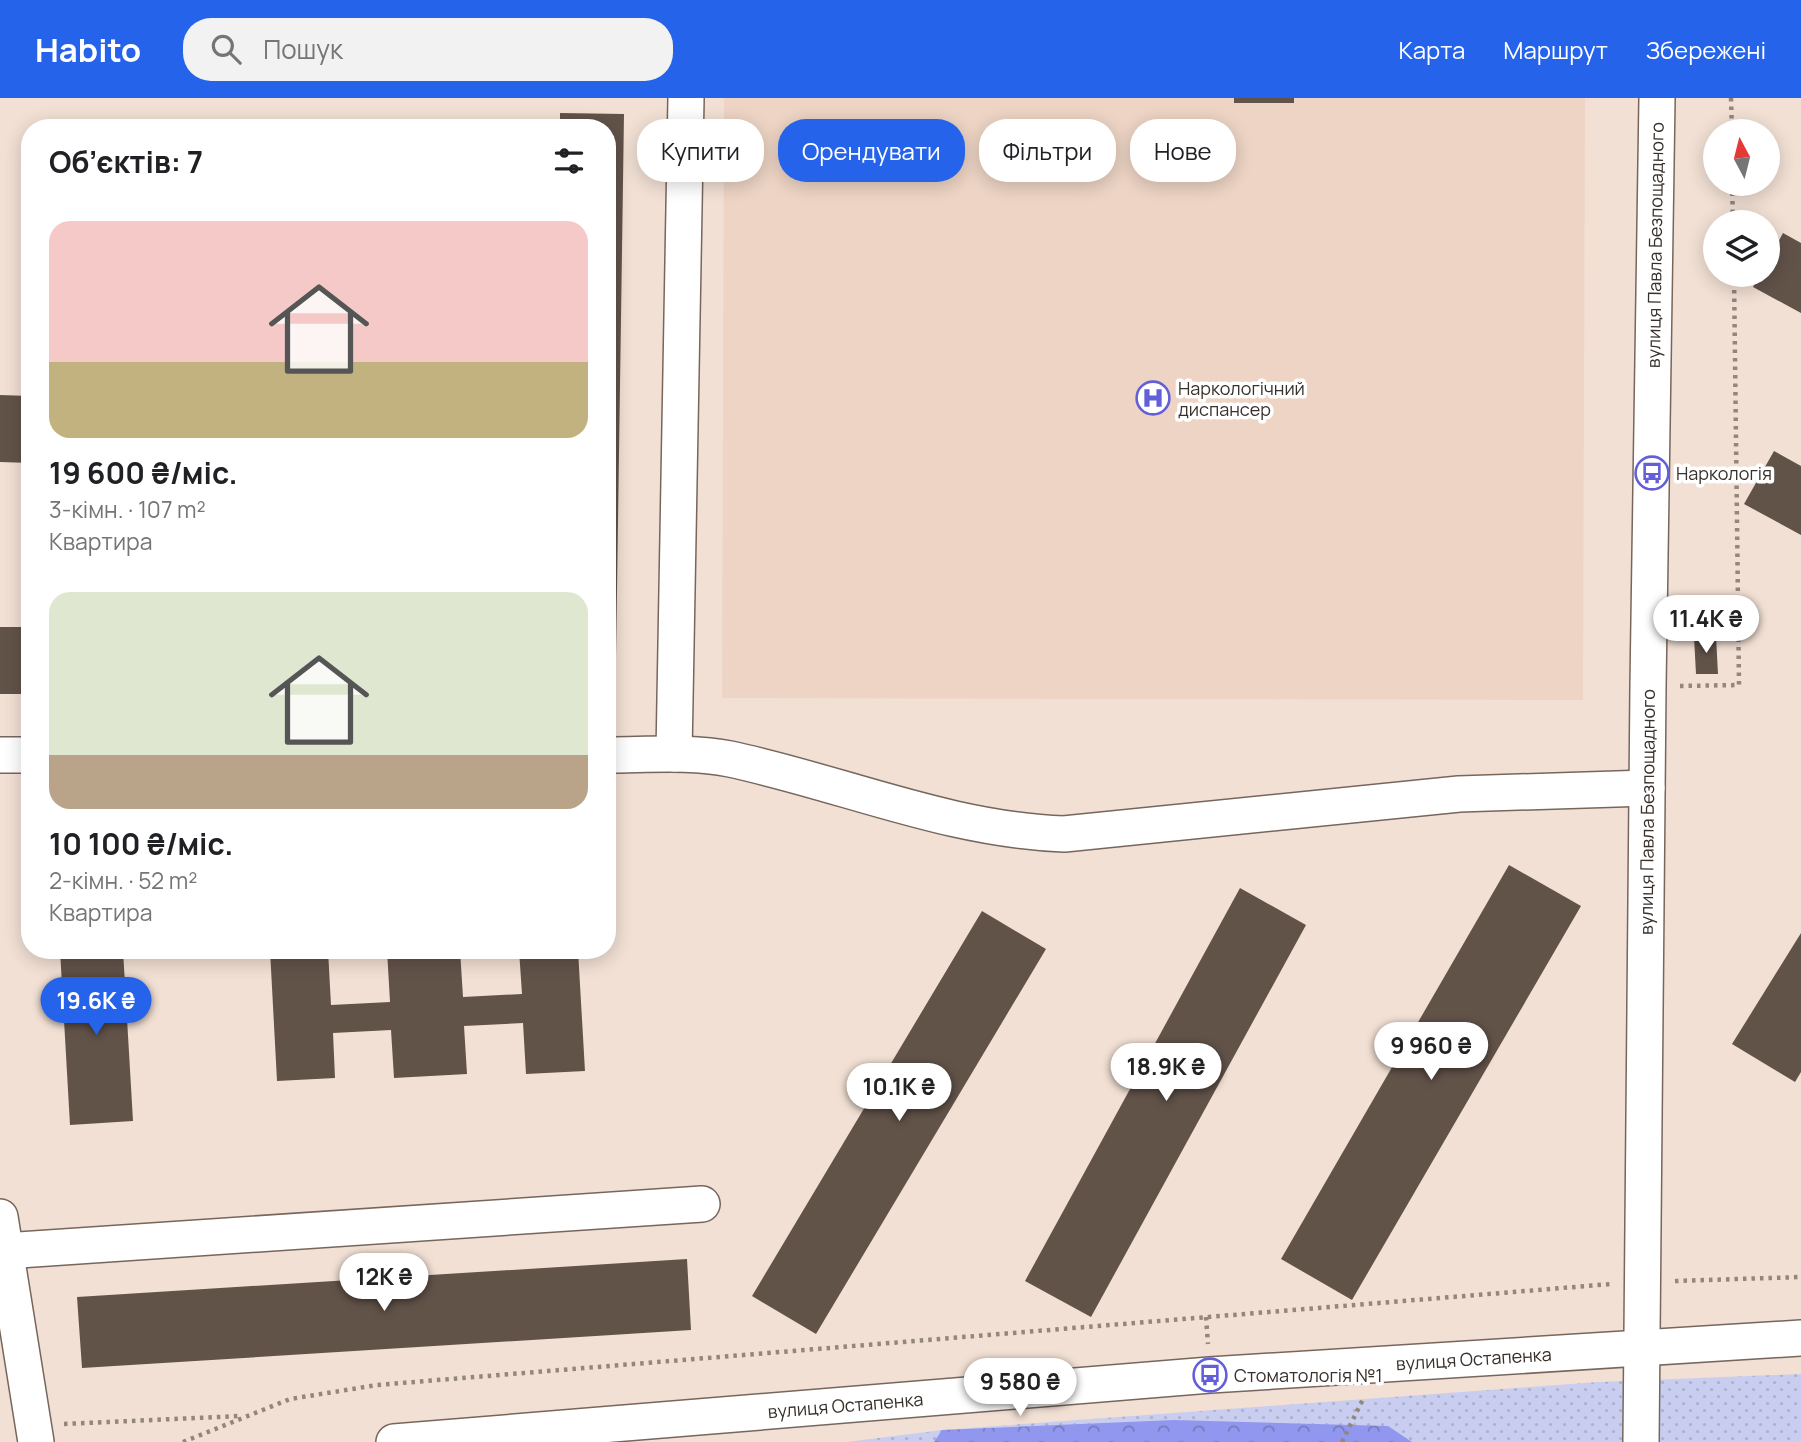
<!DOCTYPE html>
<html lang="uk">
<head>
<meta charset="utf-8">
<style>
  :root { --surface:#fff; --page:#f2f2f2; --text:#202124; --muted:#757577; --accent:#2563eb }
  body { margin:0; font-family:Manrope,sans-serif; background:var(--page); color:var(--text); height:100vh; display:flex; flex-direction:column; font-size:26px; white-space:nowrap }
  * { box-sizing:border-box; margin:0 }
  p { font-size:23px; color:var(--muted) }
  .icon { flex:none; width:38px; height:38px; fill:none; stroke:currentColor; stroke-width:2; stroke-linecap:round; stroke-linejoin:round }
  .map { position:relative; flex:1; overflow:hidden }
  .details { position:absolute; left:21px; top:21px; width:595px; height:840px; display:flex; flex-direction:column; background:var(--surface); border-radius:28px; box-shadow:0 4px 18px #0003 }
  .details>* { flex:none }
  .top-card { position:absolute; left:637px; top:21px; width:665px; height:63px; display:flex; gap:14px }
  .needle { width:46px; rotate:353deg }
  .fabs { position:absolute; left:1703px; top:21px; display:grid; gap:14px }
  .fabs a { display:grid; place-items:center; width:77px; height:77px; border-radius:50%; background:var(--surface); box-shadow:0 4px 18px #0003; font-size:35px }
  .price { position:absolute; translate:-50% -60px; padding:0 16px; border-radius:24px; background:#fff; color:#222; font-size:23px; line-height:46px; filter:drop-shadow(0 2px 4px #0008) }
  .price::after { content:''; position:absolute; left:50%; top:42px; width:21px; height:16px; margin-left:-10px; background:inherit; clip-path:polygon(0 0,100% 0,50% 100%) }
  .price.active { background:var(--accent); color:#fff }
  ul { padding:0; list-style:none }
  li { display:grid; align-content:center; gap:14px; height:371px; padding:0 28px }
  li span { display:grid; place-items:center; height:217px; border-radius:21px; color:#555 }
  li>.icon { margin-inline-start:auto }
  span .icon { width:126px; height:126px; fill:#fffc; stroke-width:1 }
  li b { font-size:30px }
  h2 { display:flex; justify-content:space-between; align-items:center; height:84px; padding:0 28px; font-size:30px }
  .pill { padding:0 24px; border-radius:28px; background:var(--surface); box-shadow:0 4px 18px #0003; font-size:24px; line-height:63px }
  .pill.active { background:var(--accent); color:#fff }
  header { display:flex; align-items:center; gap:42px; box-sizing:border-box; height:98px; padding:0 35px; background:var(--accent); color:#fff }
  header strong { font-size:33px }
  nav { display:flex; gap:38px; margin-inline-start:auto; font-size:24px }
  .search { width:490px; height:63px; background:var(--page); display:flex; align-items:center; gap:18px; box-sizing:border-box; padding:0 24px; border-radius:28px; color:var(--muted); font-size:26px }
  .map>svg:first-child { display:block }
</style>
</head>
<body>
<header>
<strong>Habito</strong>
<div class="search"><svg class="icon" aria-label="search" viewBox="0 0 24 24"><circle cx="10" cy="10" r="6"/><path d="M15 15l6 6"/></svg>Пошук</div>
<nav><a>Карта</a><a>Маршрут</a><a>Збережені</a></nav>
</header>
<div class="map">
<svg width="1801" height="1344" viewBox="0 0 1801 1344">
  <defs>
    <pattern id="green-dots" width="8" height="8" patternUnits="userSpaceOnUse" patternTransform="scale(1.75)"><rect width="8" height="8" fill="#c9cef0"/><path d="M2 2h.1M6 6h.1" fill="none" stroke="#adb1ce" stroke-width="1.8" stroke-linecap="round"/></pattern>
    <pattern id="forest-crowns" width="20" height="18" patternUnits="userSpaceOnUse" patternTransform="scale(1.75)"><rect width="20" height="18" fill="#9196ee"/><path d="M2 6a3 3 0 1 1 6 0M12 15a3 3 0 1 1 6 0" fill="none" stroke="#777bc1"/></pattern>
  </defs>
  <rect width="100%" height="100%" fill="#f2e0d4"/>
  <!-- built -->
  <path fill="#edd4c4" d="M724,0h861l-2,602 -861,-2z"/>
  <!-- green -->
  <path fill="url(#green-dots)" d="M1801,1276v68h-954l95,-12 656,-48z"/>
  <!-- forest -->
  <path fill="url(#forest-crowns)" d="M1174,1322l214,6 24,16h-478l8,-12z"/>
  <!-- building -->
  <path fill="#625349" d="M1234,0h60v5h-60z
    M560,15l64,1 -9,611h-8v-597h-47z
    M1783,135l18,10v70l-48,-26 7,-12h8v-14z
    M0,297l30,1v67l-30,-1z
    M1774,353l27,15v69l-57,-31z
    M0,529h30v67h-30z
    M1716,538l2,38h-22l-2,-37z
    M1509,767l72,41 -229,394 -71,-41z
    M1240,790l66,37 -215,392 -66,-36z
    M982,813l64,38 -230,385 -64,-38z
    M1801,835v139l-6,10 -63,-38z
    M60,852h63l10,171 -63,4z
    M270,852h58l3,55 59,-3 -3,-52h73l3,47 59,-3 -3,-44h59l7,121 -59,3 -3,-51 -59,3 3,48 -73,4 -3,-48 -58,3 2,45 -58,3z
    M687,1161l4,71 -609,38 -5,-71z"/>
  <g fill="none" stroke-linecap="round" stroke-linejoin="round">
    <defs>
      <g id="minor">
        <path d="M674,656l12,-656"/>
        <path d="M0,657h30"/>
        <path d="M607,657c40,0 84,-4 123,4 112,24 219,71 334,75l395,-40 188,-6"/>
        <path d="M0,1119l36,225"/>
        <path d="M4,1153l698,-47"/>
        <path id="s1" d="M394,1344l816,-67 591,-37"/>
        <path id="s2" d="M1641,1344l7,-756 9,-588"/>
      </g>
    </defs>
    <!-- minor casing -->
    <use href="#minor" stroke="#76665c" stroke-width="38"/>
    <!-- path -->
    <path stroke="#92867d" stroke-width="4.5" stroke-dasharray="3.5 5" stroke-linecap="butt" d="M1731,0l1,33
      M1732,86l1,38
      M1680,588l59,-1 -5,-410
      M1675,1183l126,-4
      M1206,1219l2,27
      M64,1326l176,-8
      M183,1344l107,-43 87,-14 1234,-101
      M1342,1344l21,-43"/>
    <!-- minor -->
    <use href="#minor" stroke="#fff" stroke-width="35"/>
  </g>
  <!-- icons -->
  <defs>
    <symbol id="hospital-ring" viewBox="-11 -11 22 22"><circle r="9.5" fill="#fff" stroke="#635fd8" stroke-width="1.5"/><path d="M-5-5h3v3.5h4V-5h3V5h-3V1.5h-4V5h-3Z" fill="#635fd8"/></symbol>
    <symbol id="bus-ring" viewBox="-11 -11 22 22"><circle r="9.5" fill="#fff" stroke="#635fd8" stroke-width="1.5"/><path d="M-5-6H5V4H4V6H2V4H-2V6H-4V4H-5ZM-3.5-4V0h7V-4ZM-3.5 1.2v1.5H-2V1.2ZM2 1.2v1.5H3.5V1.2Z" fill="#635fd8"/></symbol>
  </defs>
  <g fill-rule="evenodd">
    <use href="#hospital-ring" x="1134" y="281" width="38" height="38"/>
    <use href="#bus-ring" x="1633" y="356" width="38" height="38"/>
    <use href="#bus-ring" x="1191" y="1258" width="38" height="38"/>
  </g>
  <g text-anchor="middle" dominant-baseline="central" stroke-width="7" stroke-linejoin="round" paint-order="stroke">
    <!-- street labels -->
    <g font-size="18" fill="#37302b" stroke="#fff">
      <text stroke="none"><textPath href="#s2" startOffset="1197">вулиця Павла Безпощадного</textPath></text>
      <text stroke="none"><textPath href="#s2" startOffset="630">вулиця Павла Безпощадного</textPath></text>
      <text stroke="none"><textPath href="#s1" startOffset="1083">вулиця Остапенка</textPath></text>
      <text stroke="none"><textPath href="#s1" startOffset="453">вулиця Остапенка</textPath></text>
    </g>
    <!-- poi labels -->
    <g font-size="18" fill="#37302b" stroke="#fff" text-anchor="start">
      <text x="1178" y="290">Наркологічний<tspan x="1178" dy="21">диспансер</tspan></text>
      <text x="1676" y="375">Наркологія</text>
      <text x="1234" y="1277">Стоматологія №1</text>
    </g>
  </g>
</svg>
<div class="fabs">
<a><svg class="needle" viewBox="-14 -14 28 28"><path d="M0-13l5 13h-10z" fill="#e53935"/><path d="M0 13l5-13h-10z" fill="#757577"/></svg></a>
<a><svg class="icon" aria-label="layers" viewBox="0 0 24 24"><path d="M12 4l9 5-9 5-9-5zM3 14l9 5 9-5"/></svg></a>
</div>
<b class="price" style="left:1706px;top:557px">11.4K ₴</b>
<b class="price active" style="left:96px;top:939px">19.6K ₴</b>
<b class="price" style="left:1431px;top:984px">9 960 ₴</b>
<b class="price" style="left:1166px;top:1005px">18.9K ₴</b>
<b class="price" style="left:899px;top:1025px">10.1K ₴</b>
<b class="price" style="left:384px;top:1215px">12K ₴</b>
<b class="price" style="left:1020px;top:1320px">9 580 ₴</b>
<div class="top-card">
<a class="pill">Купити</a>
<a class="pill active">Орендувати</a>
<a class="pill">Фільтри</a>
<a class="pill">Нове</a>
</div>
<section class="details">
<h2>Об’єктів: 7<svg class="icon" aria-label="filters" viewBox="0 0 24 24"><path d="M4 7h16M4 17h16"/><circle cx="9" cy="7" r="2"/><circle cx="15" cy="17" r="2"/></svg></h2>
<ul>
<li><span style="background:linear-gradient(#f6c9c9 65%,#c2b280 0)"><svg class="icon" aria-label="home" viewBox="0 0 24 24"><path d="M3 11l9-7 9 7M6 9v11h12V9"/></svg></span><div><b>19 600 ₴/міс.</b><p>3-кімн. · 107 m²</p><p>Квартира</p></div></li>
<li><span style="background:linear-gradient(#dfe7d0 75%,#b9a48a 0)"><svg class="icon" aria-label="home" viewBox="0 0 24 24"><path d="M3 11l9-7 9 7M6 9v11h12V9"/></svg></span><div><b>10 100 ₴/міс.</b><p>2-кімн. · 52 m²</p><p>Квартира</p></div></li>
</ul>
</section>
</div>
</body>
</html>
